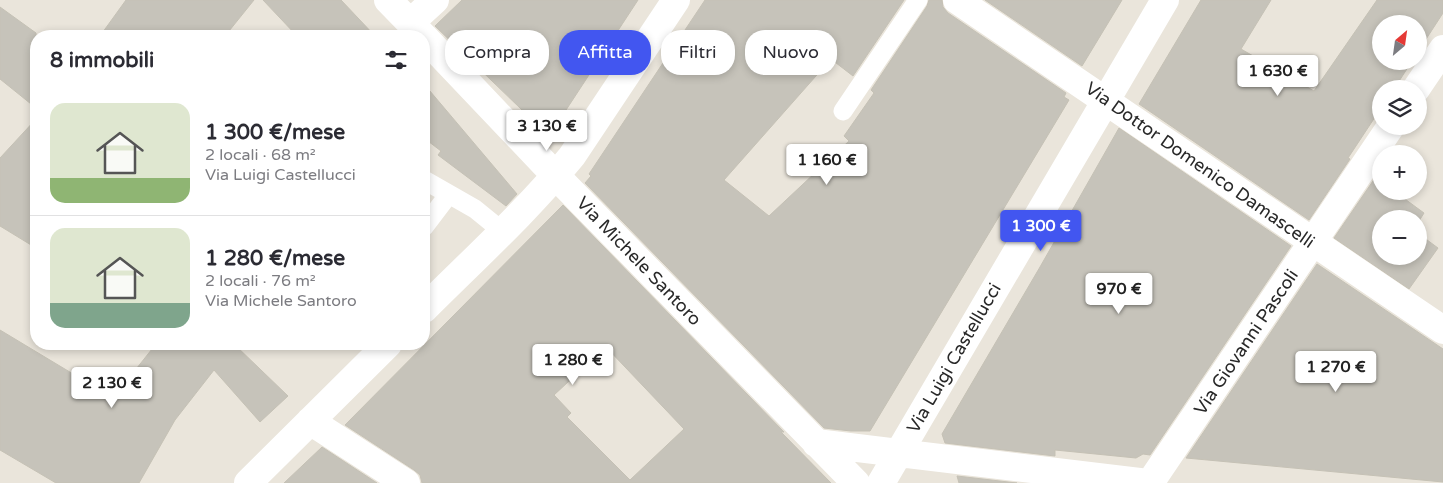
<!DOCTYPE html>
<html lang="it">
<head>
<meta charset="utf-8">
<style>
  :root { --surface:#fff; --page:#f7f7f7; --text:#2b2b33; --muted:#7c7c81; --line:#e1e1e2; --accent:#4256f0 }
  body { margin:0; font-family:"Varela Round",sans-serif; background:var(--page); color:var(--text); height:100vh; display:flex; flex-direction:column; font-size:19px; white-space:nowrap }
  * { box-sizing:border-box; margin:0 }
  p { font-size:16px; color:var(--muted) }
  .icon { flex:none; width:28px; height:28px; fill:none; stroke:currentColor; stroke-width:2; stroke-linecap:round; stroke-linejoin:round }
  .map { position:relative; flex:1; overflow:hidden }
  .side { position:absolute; left:30px; top:30px; width:400px; height:320px; display:flex; flex-direction:column; background:var(--surface); border-radius:20px; box-shadow:0 2px 8px #0003 }
  .side>* { flex:none }
  .hud { position:absolute; left:445px; top:30px; width:475px; height:45px; display:flex; gap:10px }
  .needle { width:32px; rotate:29deg }
  .tools { position:absolute; left:1372px; top:15px; display:grid; gap:10px }
  .tools a { display:grid; place-items:center; width:55px; height:55px; border-radius:50%; background:var(--surface); box-shadow:0 2px 8px #0003; font-size:25px }
  .price { position:absolute; translate:-50% -42px; padding:0 11px; border-radius:5px; background:#fff; color:#222; font-size:16px; line-height:32px; filter:drop-shadow(0 1px 2px #0008) }
  .price::after { content:''; position:absolute; left:50%; top:30px; width:15px; height:11px; margin-left:-8px; background:inherit; clip-path:polygon(0 0,100% 0,50% 100%) }
  .price.current { background:var(--accent); color:#fff }
  ul { padding:0; list-style:none }
  li { display:flex; align-items:center; gap:15px; height:125px; padding:0 20px }
  li+li { border-top:1px solid var(--line) }
  li span { display:grid; place-items:center; flex:none; width:140px; height:100px; border-radius:15px; color:#555 }
  li>.icon { margin-inline-start:auto }
  span .icon { width:60px; height:60px; fill:#fffc; stroke-width:1 }
  li b { font-size:21px }
  h2 { display:flex; justify-content:space-between; align-items:center; height:60px; padding:0 20px; font-size:21px }
  .chip { padding:0 18px; border-radius:20px; background:var(--surface); box-shadow:0 2px 8px #0003; font-size:18px; line-height:45px }
  .chip.current { background:var(--accent); color:#fff }
  .map>svg:first-child { display:block }
</style>
</head>
<body>
<div class="map">
<svg width="1443" height="483" viewBox="0 0 1443 483">
  <rect width="100%" height="100%" fill="#eae5db"/>
  <!-- building -->
  <path fill="#c6c3ba" stroke="#c5c1b5" fill-rule="evenodd" d="M126,0h128l-29,36h-125z
    M263,0h78l34,36h-78z
    M462,0h176l-89,136 -114,-110z
    M705,0h199l-51,76 -22,-17 -107,121 45,36 80,-75 -5,-5 30,-43 -3,-3 56,-84 2,-6h13l1,7 5,6 118,80 -2,4 5,3 -199,331h-19l-27,-3 -239,-245 6,-7 -2,-2z
    M985,0h137l-40,66z
    M1201,0h70l-30,49 73,42 63,-91h66v13l-24,37v-26h-38v37h31l-18,28h-13v19l-33,50 2,1 -41,61 -170,-116z
    M0,7l36,26v75l-36,-29z
    M424,84l93,110 -11,12 -68,-51 3,-4 -17,-13z
    M36,119v129l-36,-22v-68z
    M1119,128l172,118 -141,209 -7,-1 -7,4 -81,-8v6l-110,-13 -3,-9 98,-167z
    M1375,178l6,4v9h13l30,22 -5,8v-2h-38v37h38v-22l19,14 -29,41 -75,-51z
    M563,205l221,227h-3l50,51h-409l-2,-8 -6,-5 -69,-45zM606,347l78,82 -54,51 -63,-63 4,-4 -17,-18z
    M1317,264l126,85v133l-257,-24z
    M0,330l113,68 43,-54h78l54,52 -28,26 -46,-52 -39,50 -36,63h-83l-56,-33z
    M322,447l55,36h-93z
    M957,476l60,7h-58z"/>
  <g fill="none" stroke-linecap="round" stroke-linejoin="round">
    <!-- lane -->
    <path stroke="#fff" stroke-width="19" d="M843,111l75,-111
      M424,181h2l49,28 27,22
      M424,227l25,-33"/>
    <!-- street -->
    <path stroke="#fff" stroke-width="28" d="M388,0l35,36
      M957,0c163,109 323,221 486,330
      M410,23l25,-23
      M424,37l132,139 300,307
      M1416,89l27,-40
      M424,309c50,-50 103,-98 148,-153l104,-156
      M310,421l96,62
      M816,443l332,40
      M248,483l140,-139
      M881,483l284,-483
      M1150,483l241,-357"/>
  </g>
  <g text-anchor="middle" dominant-baseline="central" stroke-width="4" stroke-linejoin="round" paint-order="stroke">
    <!-- street labels -->
    <g font-size="18" fill="#292929" stroke="#fff">
      <text transform="translate(1200 165) rotate(35)">Via Dottor Domenico Damascelli</text>
      <text transform="translate(639 261) rotate(46)">Via Michele Santoro</text>
      <text transform="translate(1246 342) rotate(-56)">Via Giovanni Pascoli</text>
      <text transform="translate(954 358) rotate(-60)">Via Luigi Castellucci</text>
    </g>
  </g>
</svg>
<div class="tools">
<a><svg class="needle" viewBox="-14 -14 28 28"><path d="M0-13l5 13h-10z" fill="#e53935"/><path d="M0 13l5-13h-10z" fill="#7c7c81"/></svg></a>
<a><svg class="icon" aria-label="layers" viewBox="0 0 24 24"><path d="M12 4l9 5-9 5-9-5zM3 14l9 5 9-5"/></svg></a>
<a>+</a>
<a>−</a>
</div>
<b class="price" style="left:1278px;top:97px">1 630 €</b>
<b class="price" style="left:547px;top:152px">3 130 €</b>
<b class="price" style="left:827px;top:186px">1 160 €</b>
<b class="price current" style="left:1041px;top:252px">1 300 €</b>
<b class="price" style="left:1119px;top:315px">970 €</b>
<b class="price" style="left:573px;top:386px">1 280 €</b>
<b class="price" style="left:1336px;top:393px">1 270 €</b>
<b class="price" style="left:112px;top:409px">2 130 €</b>
<div class="hud">
<a class="chip">Compra</a>
<a class="chip current">Affitta</a>
<a class="chip">Filtri</a>
<a class="chip">Nuovo</a>
</div>
<section class="side">
<h2>8 immobili<svg class="icon" aria-label="filters" viewBox="0 0 24 24"><path d="M4 7h16M4 17h16"/><circle cx="9" cy="7" r="2"/><circle cx="15" cy="17" r="2"/></svg></h2>
<ul>
<li><span style="background:linear-gradient(#dfe7d0 75%,#8fb573 0)"><svg class="icon" aria-label="home" viewBox="0 0 24 24"><path d="M3 11l9-7 9 7M6 9v11h12V9"/></svg></span><div><b>1 300 €/mese</b><p>2 locali · 68 m²</p><p>Via Luigi Castellucci</p></div></li>
<li><span style="background:linear-gradient(#dfe7d0 75%,#7fa58c 0)"><svg class="icon" aria-label="home" viewBox="0 0 24 24"><path d="M3 11l9-7 9 7M6 9v11h12V9"/></svg></span><div><b>1 280 €/mese</b><p>2 locali · 76 m²</p><p>Via Michele Santoro</p></div></li>
</ul>
</section>
</div>
</body>
</html>
